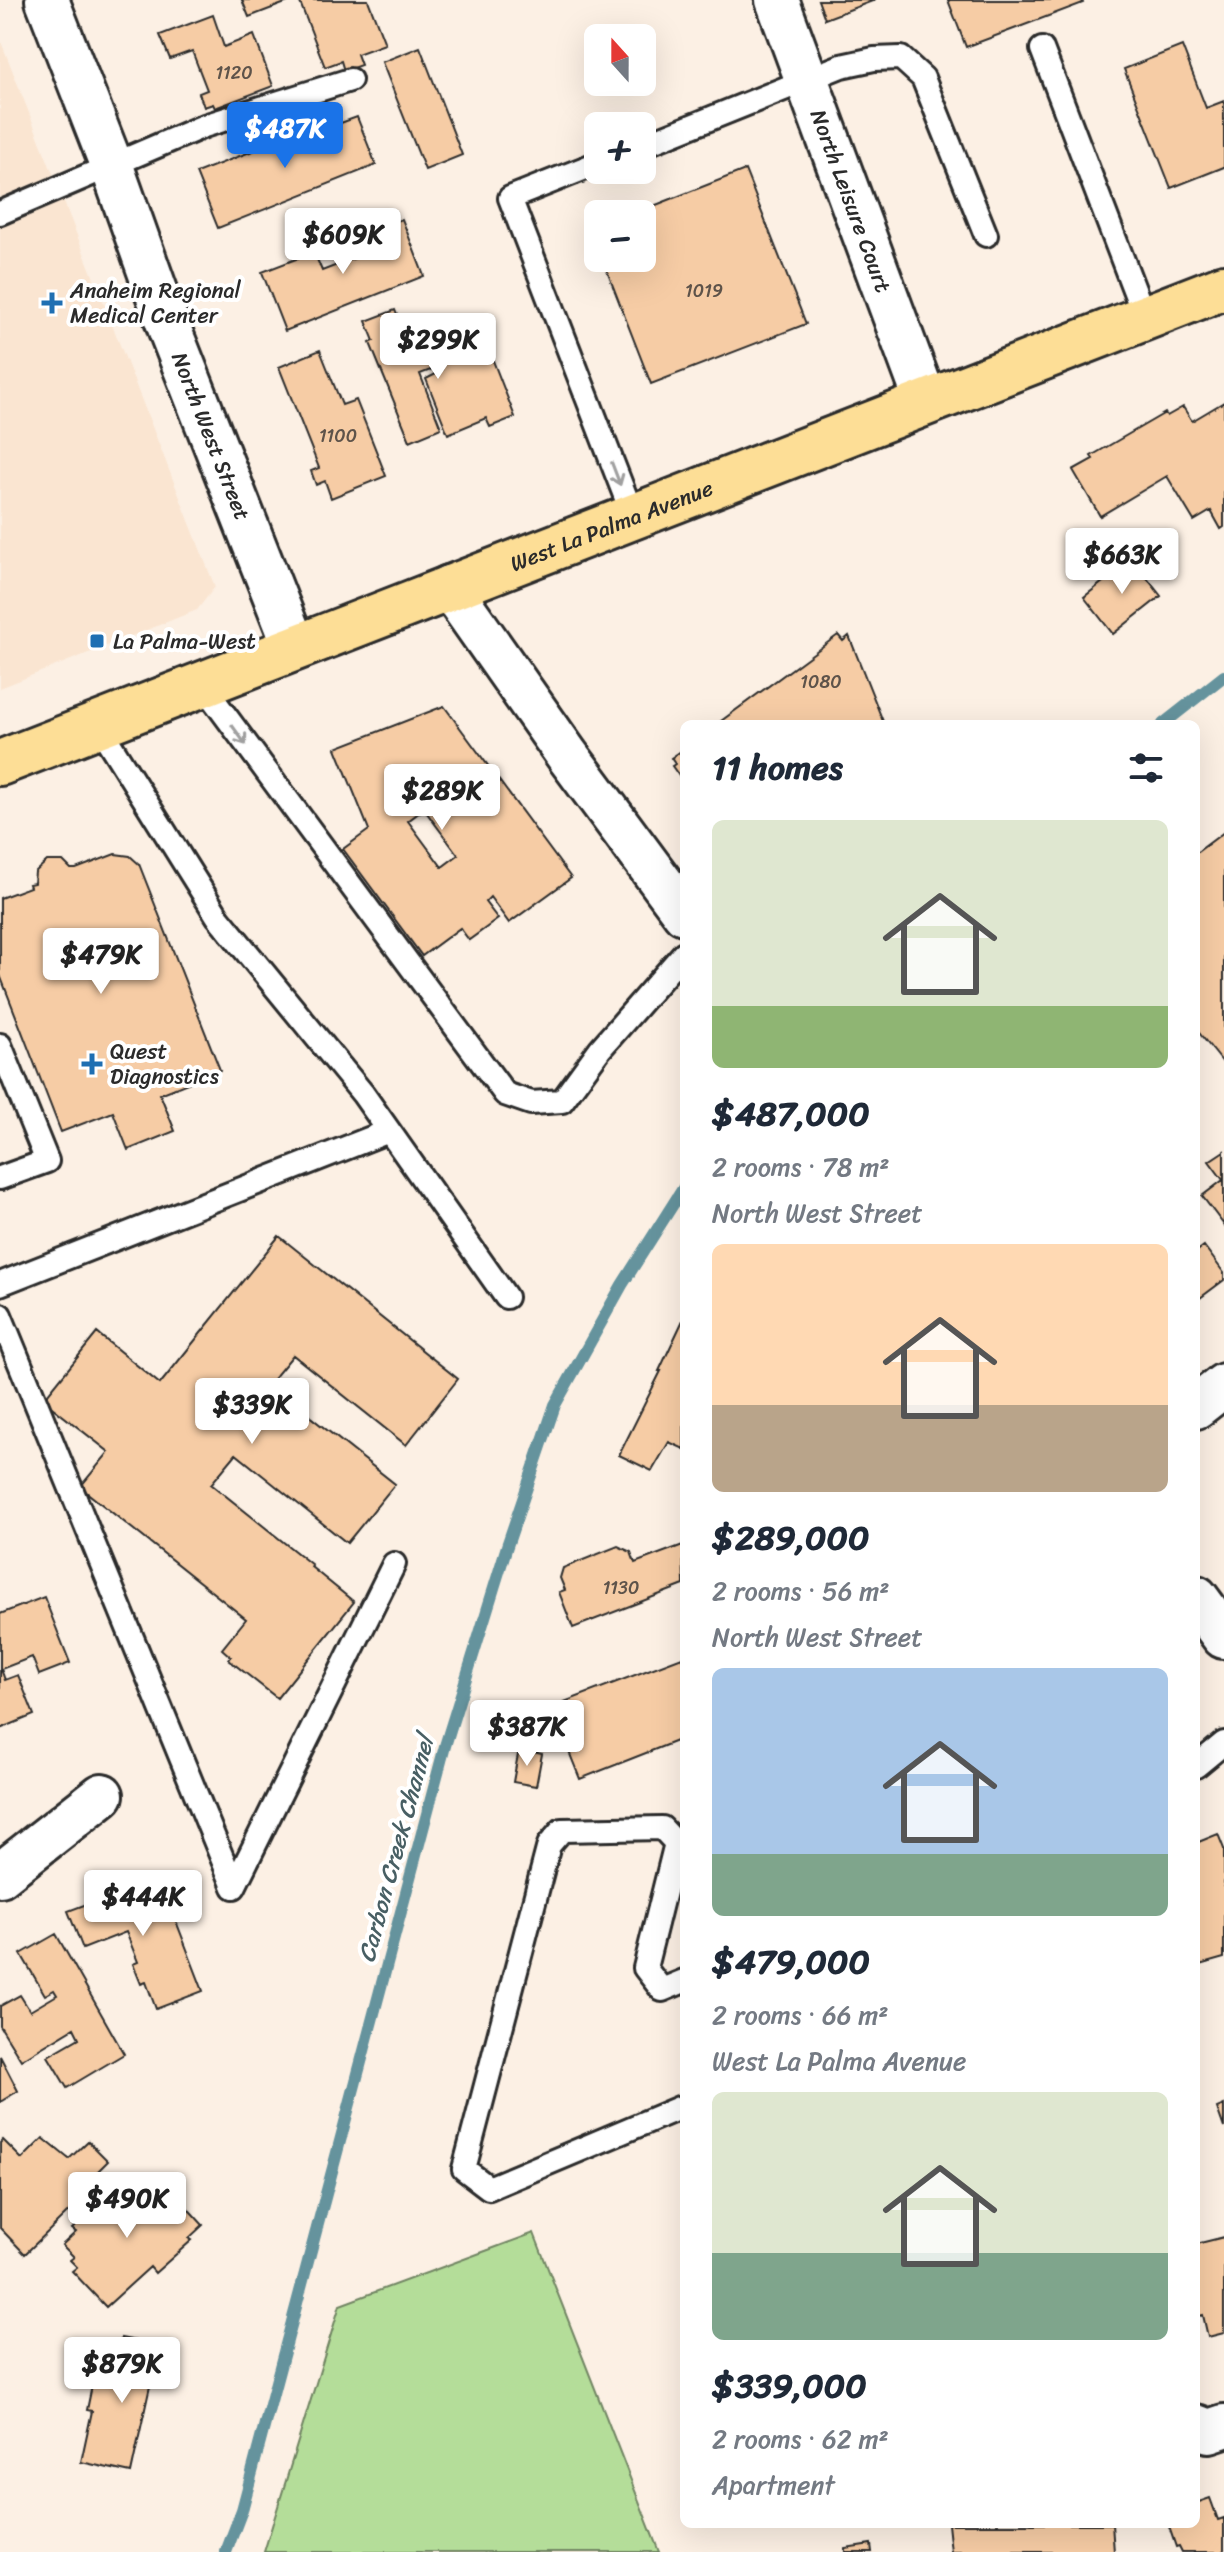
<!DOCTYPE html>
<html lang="en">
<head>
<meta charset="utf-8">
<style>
  :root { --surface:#fff; --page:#f2f2f3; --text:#1f2937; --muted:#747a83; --accent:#1a73e8 }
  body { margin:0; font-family:Sriracha,sans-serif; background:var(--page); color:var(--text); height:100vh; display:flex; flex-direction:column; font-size:30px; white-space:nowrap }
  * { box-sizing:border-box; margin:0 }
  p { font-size:26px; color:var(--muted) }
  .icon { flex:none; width:44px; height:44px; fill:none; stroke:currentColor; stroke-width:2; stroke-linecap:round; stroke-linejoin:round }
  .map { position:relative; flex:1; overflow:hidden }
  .side { position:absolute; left:680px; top:720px; width:520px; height:1808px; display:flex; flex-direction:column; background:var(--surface); border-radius:12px; box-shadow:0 8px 32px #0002 }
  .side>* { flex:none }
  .needle { width:52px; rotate:339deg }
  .tools { position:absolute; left:584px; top:24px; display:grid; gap:16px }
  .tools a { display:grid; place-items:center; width:72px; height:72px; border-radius:12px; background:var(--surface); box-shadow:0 8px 32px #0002; font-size:40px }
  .price { position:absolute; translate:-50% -68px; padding:0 18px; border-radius:8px; background:#fff; color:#222; font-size:26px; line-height:52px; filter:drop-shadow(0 2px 4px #0008) }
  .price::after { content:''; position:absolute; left:50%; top:48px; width:24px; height:18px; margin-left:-12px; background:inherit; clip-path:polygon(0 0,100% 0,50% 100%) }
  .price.current { background:var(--accent); color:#fff }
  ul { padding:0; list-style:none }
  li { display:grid; align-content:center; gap:16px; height:424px; padding:0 32px }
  li span { display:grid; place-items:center; height:248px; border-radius:12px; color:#555 }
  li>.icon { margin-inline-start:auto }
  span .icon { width:144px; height:144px; fill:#fffc; stroke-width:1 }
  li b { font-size:34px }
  h2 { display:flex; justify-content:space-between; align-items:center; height:96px; padding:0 32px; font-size:34px }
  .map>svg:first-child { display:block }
</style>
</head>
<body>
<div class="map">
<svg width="1224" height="2552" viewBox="0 0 1224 2552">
  <rect width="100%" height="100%" fill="#fcf0e4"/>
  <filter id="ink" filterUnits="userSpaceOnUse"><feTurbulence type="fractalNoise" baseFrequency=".0125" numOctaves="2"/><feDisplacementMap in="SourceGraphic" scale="16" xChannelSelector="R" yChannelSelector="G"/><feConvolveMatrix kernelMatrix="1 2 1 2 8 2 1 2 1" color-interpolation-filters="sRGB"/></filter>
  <g filter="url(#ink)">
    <!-- built -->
    <path fill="#fae5d1" d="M0,39l215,548 -18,23 -197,78z"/>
    <!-- green -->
    <path fill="#b4dd99" stroke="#708462" stroke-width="2" d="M534,2233l125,319h-395l76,-247z"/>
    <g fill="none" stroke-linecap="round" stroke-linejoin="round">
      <!-- stream -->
      <path stroke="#65939d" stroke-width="12" d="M1163,724l61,-48
        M226,2552l16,-42 203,-764 62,-200 48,-141 67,-120 62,-98"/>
    </g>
    <!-- building -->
    <path fill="#f6cca5" stroke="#2b2b2b" stroke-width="2" fill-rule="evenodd" d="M242,0h46v2l-39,15z
      M299,0h69l17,44 -28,10 4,11 -17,6 -3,-10 -16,6z
      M818,0h57l-50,19z
      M948,0h134l1,3 -117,44z
      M213,15l11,32 30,-12 19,51 -58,22 -2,-4 -9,3 -5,-14 8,-3 -15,-39 -22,8 -10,-24z
      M1182,46l24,62 18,-7v66l-53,21 -47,-119z
      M420,47l42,108 -37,15 -43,-108z
      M357,117l19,48 -158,63 -22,-55 139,-54 3,5z
      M745,170l61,154 -155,60 -49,-126h40v-44h-9z
      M402,219l22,57 -139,55 -23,-59 52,-20 8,19 36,-14 -7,-19z
      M598,227v21l-7,-18z
      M395,310l14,35 15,-6 5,13 44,-15 8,20 9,-4 25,64 -25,10 -4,-9 -38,16 -22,-55 10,-5 -1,-3 7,-2 -1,-3 -21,8 21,54 -31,13 -40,-98 4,-2 -8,-20z
      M320,350l22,55 14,-5 30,76 -55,22 -6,-17 -9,4 -5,-14 8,-3 -40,-101z
      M1224,402v125l-3,2 -10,-18 -17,10 -27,-45 -67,40 -27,-46 20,-11 -2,-3 74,-43 2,3 16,-9 9,14z
      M1132,559l29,37 -48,38 -29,-37z
      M838,635l5,6 6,-5 35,88h-167z
      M444,706l127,172 -62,45 -19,-26 -5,5 13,17 -29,21 -9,-12 -38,28 -79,-107 26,-19 -33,-82zM424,809l34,46 -16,12 -34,-46z
      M684,749v34l-12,-17 3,-2 -4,-6z
      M1224,832v232l-28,-35v-176z
      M115,854l15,2 9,8 81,206 -60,24 15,37 -47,19 -15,-38 -52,20 -61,-157v-77l30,-11 -1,-3 5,-1 1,-11 12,-11h16l8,8h5z
      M1224,1151v74l-22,-29 21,-16 -14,-19z
      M279,1236l179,143 -52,66 -113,-90 -24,29 126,100 -48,59 -111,-89 -25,30 101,81 -1,2 43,35 -77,96 -48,-38 2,-3 -9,-8 24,-30 -166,-132 29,-35 -66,-52 54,-67 63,51z
      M1204,1246l20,27v7l-28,21v-49z
      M684,1318v131l-15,-7 -17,29 -33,-16 42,-84h-2z
      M683,1545l1,40 -111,43 -14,-36 6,-2 -5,-12 3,-10 55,-22 13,6 4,11z
      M44,1597l26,66 -31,12 -7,-18 -31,12 4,11 13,-5 16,40 -34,14v-115z
      M682,1657l2,7v74l-104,41 -29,-72z
      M519,1749l23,5 -6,32 -23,-4z
      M1218,1834l6,15v109l-28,8v-123z
      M159,1877l44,114 -47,18 -10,-27 -5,2 -8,-20 5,-2 -12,-30 -43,17 -15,-38z
      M56,1934l68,120 -57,34 -19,-32 31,-18 -5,-10 -53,32 -21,-34v-20l20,-11 10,16 27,-16 -3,-5 -9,5 -24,-41z
      M0,2056l18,35 -18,11z
      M1224,2105v23l-7,-20z
      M43,2138l26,21 19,-18 20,20 -20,20 6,6 -69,67 -25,-26v-85l3,-3 19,19z
      M130,2176l37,39 14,-14 22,24 -14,13 3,2 -37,33 -5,-6 -44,40 -34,-36 5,-4 -7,-7 4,-3 -12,-12 14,-13 -4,-3z
      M1224,2237v96l-16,4 -5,-22 -7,2v-73z
      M121,2338l46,9 -9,40 -8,-1 -19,87 -50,-11 11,-51 -5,-1 8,-39 18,3z
      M1210,2498l8,22 6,-2v34h-42l-3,-6 -3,1 -8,-23h28v-21z
      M948,2524h164l2,28h-163z
      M871,2544l1,8h-27v-4z"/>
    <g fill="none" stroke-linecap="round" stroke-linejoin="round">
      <defs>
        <path id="lane" d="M1042,49l103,269
          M642,146l199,-80 33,-7 27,-1 22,20 63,157
          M598,163l-88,35 123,318
          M0,213l204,-87 146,-46
          M202,684l303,410 26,9 31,-2 38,-52 84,-96
          M98,725l120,192 145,177 143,203
          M0,1045l47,116 -47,17
          M0,1284l389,-153
          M0,1315l234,572 160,-323
          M1196,1766l28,-23
          M684,1981l-22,9 -17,-22 31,-125 -14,-15 -100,2 -13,15 -85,324 25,19 195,-82"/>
        <g id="street">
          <path id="s1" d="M47,0l64,164 60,169 124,315"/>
          <path id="s2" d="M777,0l149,402"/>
          <path d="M449,587l118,168 117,158"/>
          <path d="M1196,1407l28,-22"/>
          <path d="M0,1875l102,-80"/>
          <path d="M1196,2426l13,5 15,-5"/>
        </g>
        <path id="secondary" d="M1196,1598l28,38"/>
        <g id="primary">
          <path id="s3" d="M0,763l1224,-476"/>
        </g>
      </defs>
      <!-- lane casing -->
      <use href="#lane" stroke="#2b2b2b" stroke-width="28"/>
      <!-- street casing -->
      <use href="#street" stroke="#2b2b2b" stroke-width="48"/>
      <!-- secondary casing -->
      <use href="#secondary" stroke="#2b2b2b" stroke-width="50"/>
      <!-- primary casing -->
      <use href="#primary" stroke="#2b2b2b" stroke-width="50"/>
      <!-- lane -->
      <use href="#lane" stroke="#fff" stroke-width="22"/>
      <!-- street -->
      <use href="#street" stroke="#fff" stroke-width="42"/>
      <!-- secondary -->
      <use href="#secondary" stroke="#fff" stroke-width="44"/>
      <!-- primary -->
      <use href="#primary" stroke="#fdde96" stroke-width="44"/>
    </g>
    <!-- one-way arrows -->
    <defs><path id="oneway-shaft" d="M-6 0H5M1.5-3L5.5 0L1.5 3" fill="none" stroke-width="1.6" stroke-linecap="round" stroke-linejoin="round" transform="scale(2)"/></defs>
    <g stroke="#a0a0a0">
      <use href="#oneway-shaft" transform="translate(616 474) rotate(69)"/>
      <use href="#oneway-shaft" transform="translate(239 735) rotate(54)"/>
    </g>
  </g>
  <!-- markers -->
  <g fill="#1f6fb2" stroke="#fff" stroke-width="3">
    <path d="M48 291h8v8h8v8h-8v8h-8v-8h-8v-8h8z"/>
    <rect x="89" y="633" width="16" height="16" rx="4"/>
    <path d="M88 1052h8v8h8v8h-8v8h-8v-8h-8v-8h8z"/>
  </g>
  <g text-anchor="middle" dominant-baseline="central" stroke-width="8" stroke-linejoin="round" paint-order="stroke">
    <!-- number labels -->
    <g font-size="18" fill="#5e534a">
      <text x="234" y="73">1120</text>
      <text x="704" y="291">1019</text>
      <text x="338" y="436">1100</text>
      <text x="821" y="682">1080</text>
      <text x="621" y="1588">1130</text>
    </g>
    <!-- street labels -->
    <g font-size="22" fill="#2b2b2b" stroke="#fff">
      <text stroke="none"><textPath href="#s2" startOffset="214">North Leisure Court</textPath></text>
      <text stroke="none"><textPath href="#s1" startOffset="466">North West Street</textPath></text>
      <text stroke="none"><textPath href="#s3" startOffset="656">West La Palma Avenue</textPath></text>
    </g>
    <!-- poi labels -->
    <g font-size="22" fill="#2b2b2b" stroke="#fff" text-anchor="start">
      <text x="70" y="290">Anaheim Regional<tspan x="70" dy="25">Medical Center</tspan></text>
      <text x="113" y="641">La Palma-West</text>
      <text x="110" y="1051">Quest<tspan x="110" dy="25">Diagnostics</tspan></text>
    </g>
    <!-- water labels -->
    <g font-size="24" font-style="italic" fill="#485f64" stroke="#fff">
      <text transform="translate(396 1849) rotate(-75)">Carbon Creek Channel</text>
    </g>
  </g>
</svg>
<div class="tools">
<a><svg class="needle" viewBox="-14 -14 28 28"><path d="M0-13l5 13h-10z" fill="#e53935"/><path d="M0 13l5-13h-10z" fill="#747a83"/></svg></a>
<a>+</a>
<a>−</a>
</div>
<b class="price current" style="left:285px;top:170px">$487K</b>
<b class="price" style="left:343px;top:276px">$609K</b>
<b class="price" style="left:438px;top:381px">$299K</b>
<b class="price" style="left:1122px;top:596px">$663K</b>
<b class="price" style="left:442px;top:832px">$289K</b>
<b class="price" style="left:101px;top:996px">$479K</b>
<b class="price" style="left:252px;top:1446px">$339K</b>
<b class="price" style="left:527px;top:1768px">$387K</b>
<b class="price" style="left:143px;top:1938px">$444K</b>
<b class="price" style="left:127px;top:2240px">$490K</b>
<b class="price" style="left:122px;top:2405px">$879K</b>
<section class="side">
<h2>11 homes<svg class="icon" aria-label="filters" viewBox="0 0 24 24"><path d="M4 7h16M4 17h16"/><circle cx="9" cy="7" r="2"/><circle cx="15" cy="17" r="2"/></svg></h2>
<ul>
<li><span style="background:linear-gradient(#dfe7d0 75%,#8fb573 0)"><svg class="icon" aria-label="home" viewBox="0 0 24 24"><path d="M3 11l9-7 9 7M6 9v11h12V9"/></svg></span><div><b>$487,000</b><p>2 rooms · 78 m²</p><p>North West Street</p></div></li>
<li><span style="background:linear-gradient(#ffd9b3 65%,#b9a48a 0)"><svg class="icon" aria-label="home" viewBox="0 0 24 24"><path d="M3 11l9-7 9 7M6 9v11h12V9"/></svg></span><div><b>$289,000</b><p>2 rooms · 56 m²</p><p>North West Street</p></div></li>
<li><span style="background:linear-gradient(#a9c7e8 75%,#7fa58c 0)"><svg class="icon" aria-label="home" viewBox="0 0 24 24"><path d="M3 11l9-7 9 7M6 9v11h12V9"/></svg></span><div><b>$479,000</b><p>2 rooms · 66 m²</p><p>West La Palma Avenue</p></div></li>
<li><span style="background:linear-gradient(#dfe7d0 65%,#7fa58c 0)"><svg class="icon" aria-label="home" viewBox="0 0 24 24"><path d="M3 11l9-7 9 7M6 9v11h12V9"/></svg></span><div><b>$339,000</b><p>2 rooms · 62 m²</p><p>Apartment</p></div></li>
</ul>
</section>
</div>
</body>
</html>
